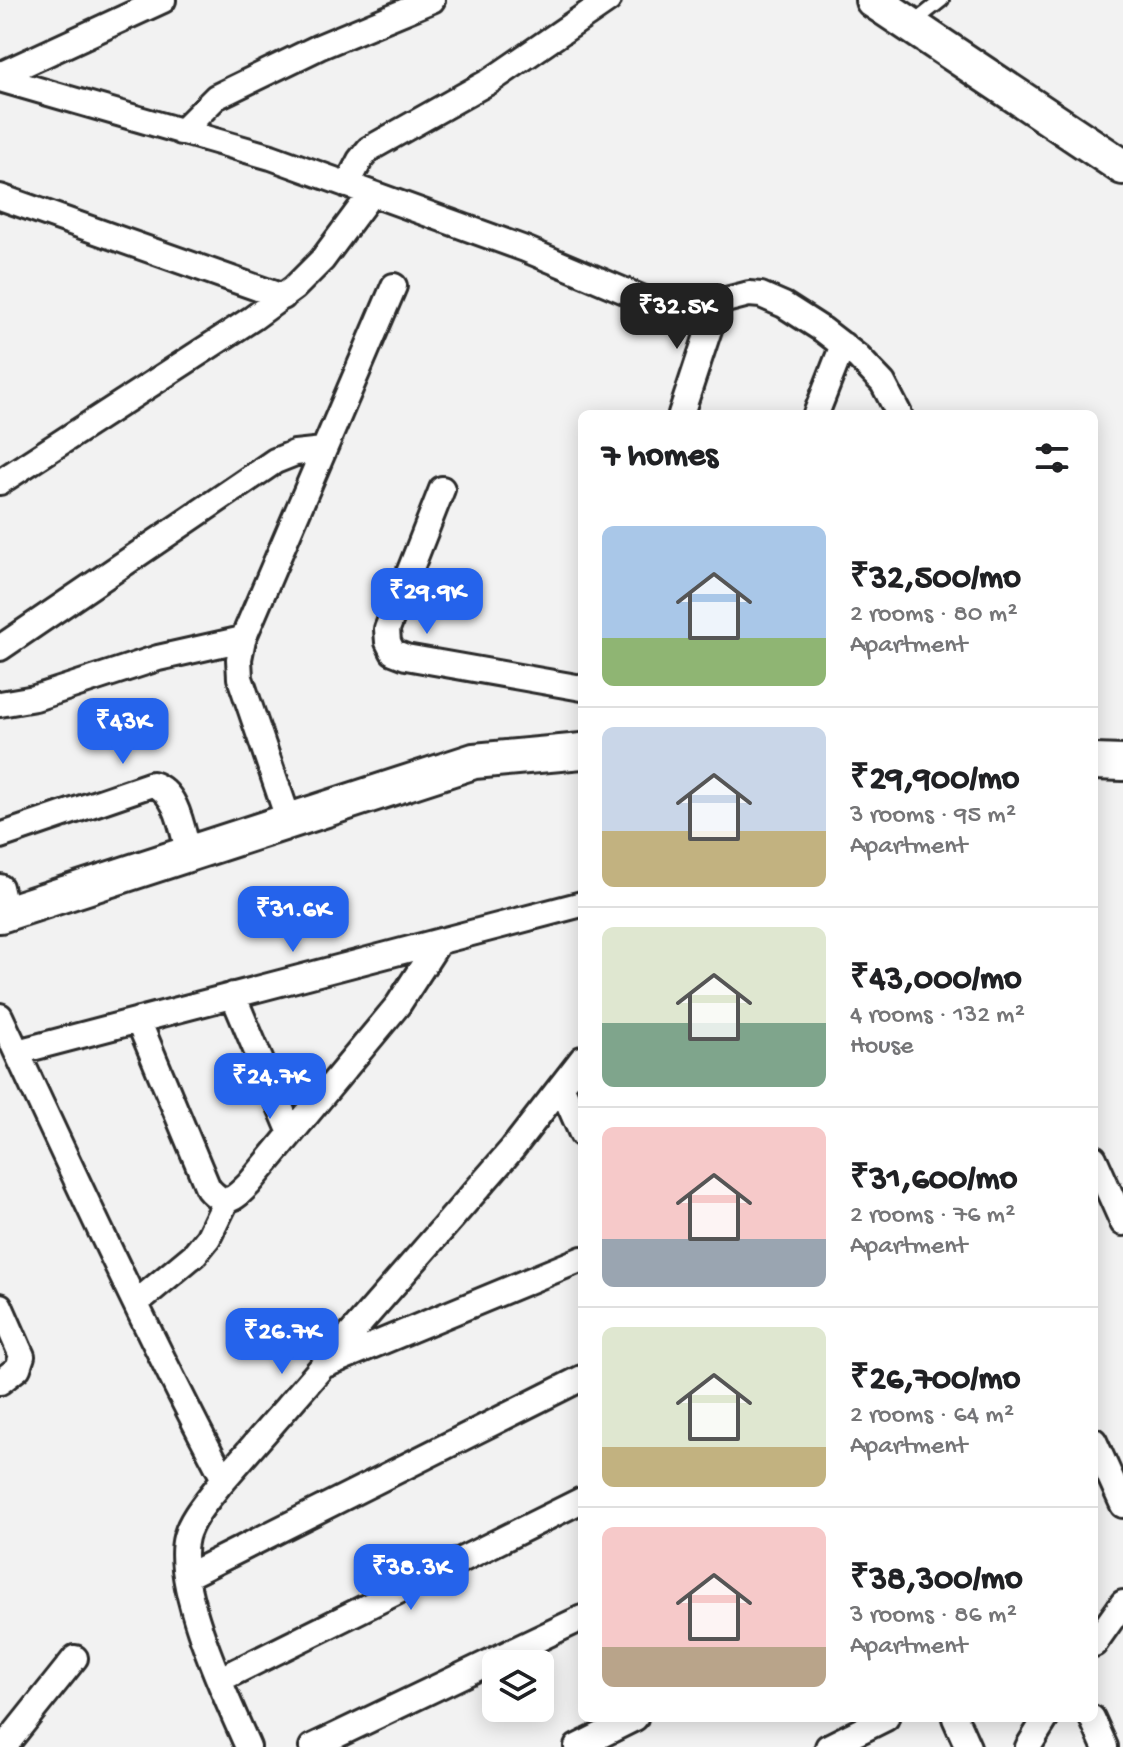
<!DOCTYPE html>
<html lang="en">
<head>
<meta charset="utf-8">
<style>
  :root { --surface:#fff; --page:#f6f6f6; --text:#202124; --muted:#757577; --line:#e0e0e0; --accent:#2563eb }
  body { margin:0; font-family:"Gochi Hand",sans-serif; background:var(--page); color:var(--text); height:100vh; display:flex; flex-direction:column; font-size:30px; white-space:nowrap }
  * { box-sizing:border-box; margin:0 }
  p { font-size:26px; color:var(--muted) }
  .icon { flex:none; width:44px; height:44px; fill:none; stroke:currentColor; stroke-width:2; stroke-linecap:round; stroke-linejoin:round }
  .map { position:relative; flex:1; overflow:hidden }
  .details { position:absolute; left:578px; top:410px; width:520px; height:1312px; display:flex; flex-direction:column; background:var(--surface); border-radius:12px; box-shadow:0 4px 20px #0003 }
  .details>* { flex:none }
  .buttons { position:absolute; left:482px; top:1650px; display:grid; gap:16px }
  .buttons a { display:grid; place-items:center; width:72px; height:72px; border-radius:12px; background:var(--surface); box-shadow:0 4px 20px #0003; font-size:40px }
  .price { position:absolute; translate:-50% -68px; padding:0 18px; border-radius:16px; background:var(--accent); color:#fff; font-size:26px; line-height:52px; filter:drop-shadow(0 2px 4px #0008) }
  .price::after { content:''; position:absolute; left:50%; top:48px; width:24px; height:18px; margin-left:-12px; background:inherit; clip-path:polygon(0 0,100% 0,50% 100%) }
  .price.current { background:#222; color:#fff }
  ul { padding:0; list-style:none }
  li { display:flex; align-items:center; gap:24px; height:200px; padding:0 24px }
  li+li { border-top:2px solid var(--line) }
  li span { display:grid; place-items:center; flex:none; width:224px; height:160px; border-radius:12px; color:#555 }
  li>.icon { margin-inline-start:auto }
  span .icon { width:96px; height:96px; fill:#fffc; stroke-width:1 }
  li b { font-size:34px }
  h2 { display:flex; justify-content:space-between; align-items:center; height:96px; padding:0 24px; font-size:34px }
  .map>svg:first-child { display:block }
</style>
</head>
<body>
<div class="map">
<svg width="1123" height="1747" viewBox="0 0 1123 1747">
  <rect width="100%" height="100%" fill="#f2f2f2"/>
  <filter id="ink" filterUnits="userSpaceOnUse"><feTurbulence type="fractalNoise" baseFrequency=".0125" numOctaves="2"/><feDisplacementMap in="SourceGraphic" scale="16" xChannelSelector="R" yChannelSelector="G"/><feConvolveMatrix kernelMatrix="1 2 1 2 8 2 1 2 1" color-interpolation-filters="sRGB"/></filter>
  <g filter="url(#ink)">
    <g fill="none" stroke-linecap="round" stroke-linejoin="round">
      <defs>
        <path id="service" d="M913,23l29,-23"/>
        <path id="minor" d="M0,75l163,-75
          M0,79l271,78 254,92 133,56 29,5 62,-16 12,1 23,10 39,25 35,27 25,26 16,31
          M181,132l35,-35 103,-50 113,-47
          M347,185l13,-25 9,-11 121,-68 118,-81
          M0,197l283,100
          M681,414l37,-112
          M816,414l27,-69
          M0,482l253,-164 41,-30 28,-28 49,-66
          M442,489l-55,140 1,13 5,10 13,5 176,31
          M0,648l275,-187 20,-8 28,-3
          M0,704l35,-6 123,-40 85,-19
          M289,821l-49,-143 -1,-19 4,-20 151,-353
          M0,836l152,-52c26,8 30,46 37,70
          M0,887l6,26
          M233,995l58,138
          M0,1016c72,155 144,311 224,463
          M138,1020l70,168c17,20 25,12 41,-4l149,-179 40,-62
          M17,1052l565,-148
          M561,1086l21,48
          M1094,1158l29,65
          M136,1303l59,-49 13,-16 18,-37
          M0,1306l22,50 -4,12 -18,14
          M328,1364l254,-105
          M1094,1441l29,64
          M187,1576l395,-198
          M1094,1644l29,-41
          M219,1680l363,-180
          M955,1718l13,29
          M1092,1718l13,29
          M4,1747l71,-89
          M248,1747c-21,-48 -75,-161 -62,-210 5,-19 21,-36 33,-52l294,-337 69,-89
          M312,1747l270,-129
          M577,1747l58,-29
          M828,1747l58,-29
          M1028,1747l18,-29"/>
        <path id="secondary" d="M873,0l250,167
          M1094,762l29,1
          M0,915l474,-154 108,-10"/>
      </defs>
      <!-- service casing -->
      <use href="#service" stroke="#2b2b2b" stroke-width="18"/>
      <!-- minor casing -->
      <use href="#minor" stroke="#2b2b2b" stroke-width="30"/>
      <!-- secondary casing -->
      <use href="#secondary" stroke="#2b2b2b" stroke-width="40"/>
      <!-- service -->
      <use href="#service" stroke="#fff" stroke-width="12"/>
      <!-- minor -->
      <use href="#minor" stroke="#fff" stroke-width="24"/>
      <!-- secondary -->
      <use href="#secondary" stroke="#fff" stroke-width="34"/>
    </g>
  </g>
</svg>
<div class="buttons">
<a><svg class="icon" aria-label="layers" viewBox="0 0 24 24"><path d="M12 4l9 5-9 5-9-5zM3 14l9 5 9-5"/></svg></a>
</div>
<b class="price current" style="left:677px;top:351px">₹32.5K</b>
<b class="price" style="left:427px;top:636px">₹29.9K</b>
<b class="price" style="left:123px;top:766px">₹43K</b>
<b class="price" style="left:293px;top:954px">₹31.6K</b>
<b class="price" style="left:270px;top:1121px">₹24.7K</b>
<b class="price" style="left:282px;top:1376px">₹26.7K</b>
<b class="price" style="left:411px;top:1612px">₹38.3K</b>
<section class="details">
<h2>7 homes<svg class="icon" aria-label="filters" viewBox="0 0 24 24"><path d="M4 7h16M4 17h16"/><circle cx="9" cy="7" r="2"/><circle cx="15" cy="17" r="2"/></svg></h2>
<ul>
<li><span style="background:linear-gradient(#a9c7e8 70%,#8fb573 0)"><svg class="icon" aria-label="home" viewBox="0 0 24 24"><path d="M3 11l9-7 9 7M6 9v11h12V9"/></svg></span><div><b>₹32,500/mo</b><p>2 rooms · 80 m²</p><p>Apartment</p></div></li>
<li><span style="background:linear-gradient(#c9d6e8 65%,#c2b280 0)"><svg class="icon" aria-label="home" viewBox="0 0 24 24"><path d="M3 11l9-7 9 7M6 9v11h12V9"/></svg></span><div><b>₹29,900/mo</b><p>3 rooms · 95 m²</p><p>Apartment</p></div></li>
<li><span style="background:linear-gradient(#dfe7d0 60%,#7fa58c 0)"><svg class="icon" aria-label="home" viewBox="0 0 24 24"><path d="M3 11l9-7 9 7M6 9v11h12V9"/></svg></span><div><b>₹43,000/mo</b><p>4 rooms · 132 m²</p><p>House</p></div></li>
<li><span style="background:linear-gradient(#f6c9c9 70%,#9aa5b1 0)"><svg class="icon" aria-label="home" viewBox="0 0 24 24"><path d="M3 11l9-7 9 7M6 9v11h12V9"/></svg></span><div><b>₹31,600/mo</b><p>2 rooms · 76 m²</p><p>Apartment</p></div></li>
<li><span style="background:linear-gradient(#dfe7d0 75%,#c2b280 0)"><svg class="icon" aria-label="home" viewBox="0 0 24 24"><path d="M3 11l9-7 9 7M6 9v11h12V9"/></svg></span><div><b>₹26,700/mo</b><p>2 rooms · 64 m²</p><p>Apartment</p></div></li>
<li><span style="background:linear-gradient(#f6c9c9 75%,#b9a48a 0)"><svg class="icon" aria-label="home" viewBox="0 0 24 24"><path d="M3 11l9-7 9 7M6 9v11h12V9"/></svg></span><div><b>₹38,300/mo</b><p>3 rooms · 86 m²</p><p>Apartment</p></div></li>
</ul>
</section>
</div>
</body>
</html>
